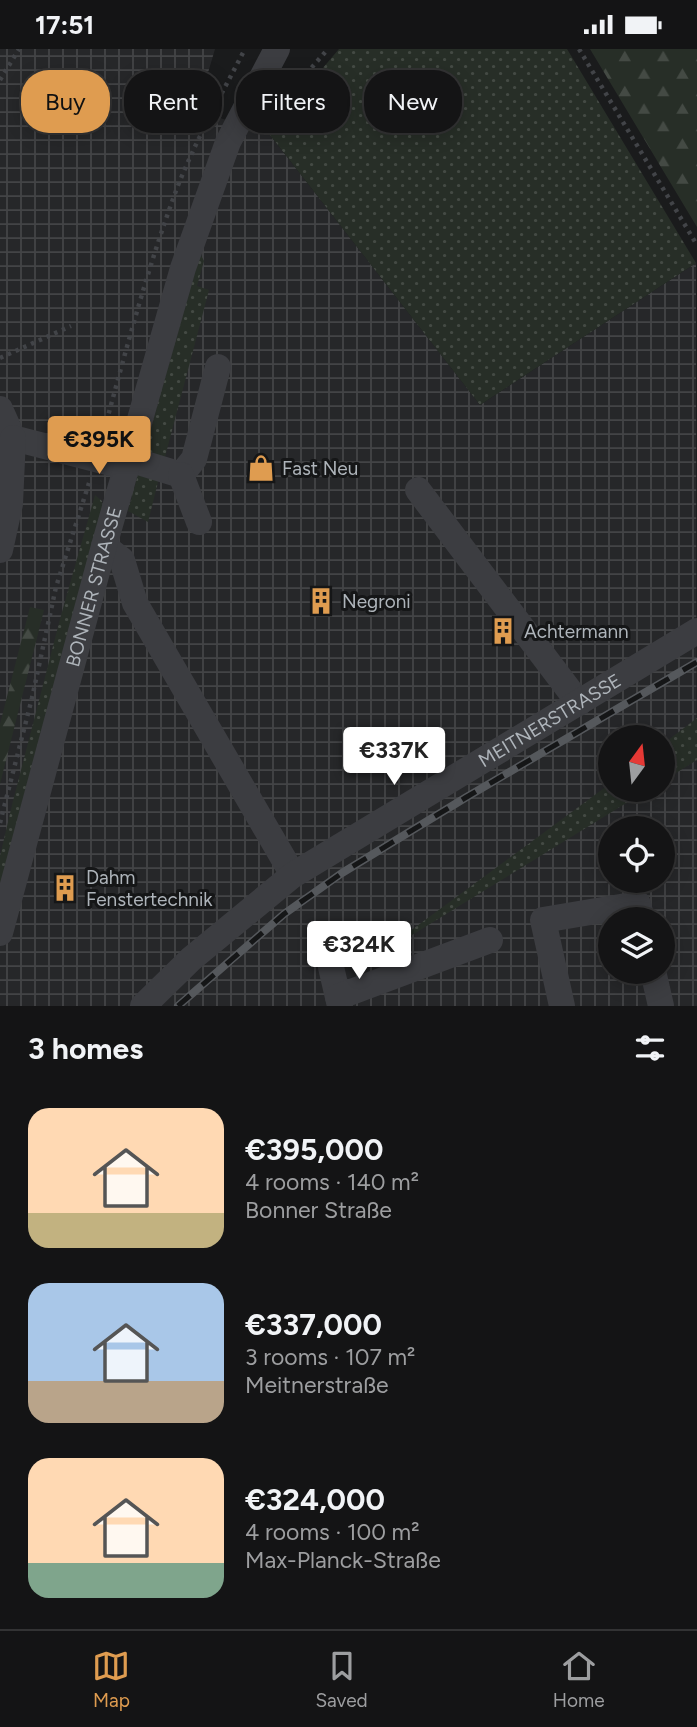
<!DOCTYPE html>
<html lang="en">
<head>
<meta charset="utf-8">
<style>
  :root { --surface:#141415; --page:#1d1d1e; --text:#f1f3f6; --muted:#9d9ea0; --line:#333334; --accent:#df9c50 }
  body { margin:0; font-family:Figtree,sans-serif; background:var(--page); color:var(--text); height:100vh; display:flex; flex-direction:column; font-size:26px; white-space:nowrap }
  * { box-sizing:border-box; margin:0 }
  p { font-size:23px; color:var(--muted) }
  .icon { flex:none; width:38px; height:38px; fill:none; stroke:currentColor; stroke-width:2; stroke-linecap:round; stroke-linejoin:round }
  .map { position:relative; height:957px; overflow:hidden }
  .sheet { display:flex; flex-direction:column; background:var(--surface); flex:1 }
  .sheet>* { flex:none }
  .top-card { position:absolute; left:21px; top:21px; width:656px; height:63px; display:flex; gap:14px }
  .needle { width:46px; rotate:15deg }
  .fabs { position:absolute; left:598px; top:676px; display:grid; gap:14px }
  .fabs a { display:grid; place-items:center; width:77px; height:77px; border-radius:50%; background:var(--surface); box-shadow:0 4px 18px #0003,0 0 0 2px var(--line); font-size:35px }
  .price { position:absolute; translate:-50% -60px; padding:0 16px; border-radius:7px; background:#fff; color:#222; font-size:23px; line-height:46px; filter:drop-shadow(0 2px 4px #0008) }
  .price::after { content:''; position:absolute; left:50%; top:42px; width:21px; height:16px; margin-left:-10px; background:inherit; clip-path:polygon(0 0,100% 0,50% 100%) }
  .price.active { background:var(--accent); color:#111 }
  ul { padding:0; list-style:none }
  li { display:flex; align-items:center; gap:21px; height:175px; padding:0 28px }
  li span { display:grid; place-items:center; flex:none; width:196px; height:140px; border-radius:21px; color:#555 }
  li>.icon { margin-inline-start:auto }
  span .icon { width:84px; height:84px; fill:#fffc; stroke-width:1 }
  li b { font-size:30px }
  h2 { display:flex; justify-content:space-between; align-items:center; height:84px; padding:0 28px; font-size:30px }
  .chip { padding:0 24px; border-radius:28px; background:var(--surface); box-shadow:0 4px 18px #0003,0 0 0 2px var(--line); font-size:24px; line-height:63px }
  .chip.active { background:var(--accent); color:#111 }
  .status { display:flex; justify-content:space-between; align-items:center; height:49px; padding:0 35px; background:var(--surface); direction:ltr }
  .status svg { height:19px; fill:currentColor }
  .menu { display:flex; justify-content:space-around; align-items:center; height:98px; border-top:2px solid var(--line); background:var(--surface); font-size:19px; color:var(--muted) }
  .menu a { display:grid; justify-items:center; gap:4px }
  .menu .active { color:var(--accent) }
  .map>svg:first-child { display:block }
</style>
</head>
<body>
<div class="status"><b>17:51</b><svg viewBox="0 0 49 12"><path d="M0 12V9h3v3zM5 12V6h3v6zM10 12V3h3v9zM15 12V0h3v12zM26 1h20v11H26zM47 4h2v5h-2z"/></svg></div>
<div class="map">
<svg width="697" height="957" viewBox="0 0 697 957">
  <defs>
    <pattern id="industrial-grid" width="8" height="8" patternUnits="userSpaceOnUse" patternTransform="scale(1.75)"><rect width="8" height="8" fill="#262729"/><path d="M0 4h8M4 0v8" fill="none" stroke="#434446"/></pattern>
    <pattern id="grass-dots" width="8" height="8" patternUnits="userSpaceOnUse" patternTransform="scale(1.75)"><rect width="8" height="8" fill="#272e27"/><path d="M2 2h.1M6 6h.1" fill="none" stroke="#444a44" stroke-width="1.8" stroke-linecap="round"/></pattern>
    <pattern id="forest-firs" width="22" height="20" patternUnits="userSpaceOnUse" patternTransform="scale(1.75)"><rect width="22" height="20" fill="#272e27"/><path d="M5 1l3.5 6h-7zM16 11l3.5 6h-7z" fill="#444a44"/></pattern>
  </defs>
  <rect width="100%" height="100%" fill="#1a1b1c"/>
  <!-- industrial -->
  <path fill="url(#industrial-grid)" fill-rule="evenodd" d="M0,0h215l-18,61 73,25 210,270 216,-142 1,743h-697zM611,688h52v52h-52zM611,779h52v52h-52zM611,870h52v52h-52z"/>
  <!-- grass -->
  <path fill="url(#grass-dots)" d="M339,0h228l129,214 -216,142 -210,-270 35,-46z
    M280,22l13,8 -23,31 -8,-5z
    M200,204l4,8 -7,25 12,4 -44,167 -18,-5 -1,-6z
    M138,425l21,4 -11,44 -20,-11z
    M95,446l7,6 1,7 -103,379v-31l12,-51 48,-186z
    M697,669v42l-34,21v-37z
    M611,734v6h38l-245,151 -2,-3z"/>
  <!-- forest -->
  <path fill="url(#forest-firs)" d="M590,0h107v178z
    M30,558l14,3 -44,174v-60z"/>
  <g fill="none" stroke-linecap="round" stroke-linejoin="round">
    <!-- path -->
    <path stroke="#424448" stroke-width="4.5" stroke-dasharray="3.5 5" stroke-linecap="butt" d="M579,0l118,196
      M306,25l22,-25
      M0,31l19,-31
      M0,309l71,-32
      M102,389c23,-84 45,-169 75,-250 19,-48 44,-93 68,-139
      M0,774l32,-125 24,-111 33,-104"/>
    <!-- minor -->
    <g stroke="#3c3d41" stroke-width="26">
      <path d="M0,360l13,29 113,29"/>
      <path d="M129,410l52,16 13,-16 24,-92"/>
      <path d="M181,426l18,47"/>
      <path d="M418,441l161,213"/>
      <path d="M104,497l18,14 13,43 158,272"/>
      <path d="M0,501l10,-46 3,-66"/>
      <path id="s1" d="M0,884l104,-387 79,-278 45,-126 49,-93"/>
      <path d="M331,918l9,39"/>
      <path d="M653,922l8,35"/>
      <path d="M338,948l152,-57"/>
      <path id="s2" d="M143,957l48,-47 102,-84 404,-244"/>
      <path d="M562,957l-19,-86 95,-16 4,15"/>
    </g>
    <defs>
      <path id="rail" d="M178,957l106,-92 58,-41 123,-75 232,-136"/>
    </defs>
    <!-- rail casing -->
    <use href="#rail" stroke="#55585c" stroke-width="8"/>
    <!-- rail -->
    <use href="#rail" stroke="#151617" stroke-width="5" stroke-dasharray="16" stroke-linecap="butt"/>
  </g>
  <!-- icons -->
  <defs>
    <symbol id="shop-bare" viewBox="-9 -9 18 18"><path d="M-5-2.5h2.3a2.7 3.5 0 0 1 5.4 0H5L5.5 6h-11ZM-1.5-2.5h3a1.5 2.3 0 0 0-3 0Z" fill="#df9c50" stroke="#151617" stroke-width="2.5" paint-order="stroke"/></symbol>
    <symbol id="building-bare" viewBox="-9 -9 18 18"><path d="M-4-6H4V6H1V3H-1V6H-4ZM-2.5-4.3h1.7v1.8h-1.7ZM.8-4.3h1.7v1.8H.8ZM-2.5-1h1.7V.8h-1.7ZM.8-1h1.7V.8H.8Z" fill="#df9c50" stroke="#151617" stroke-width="2.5" paint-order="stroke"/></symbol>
  </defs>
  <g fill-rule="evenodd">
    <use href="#shop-bare" x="242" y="400" width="38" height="38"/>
    <use href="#building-bare" x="302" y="533" width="38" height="38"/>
    <use href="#building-bare" x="484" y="563" width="38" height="38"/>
    <use href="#building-bare" x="46" y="820" width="38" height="38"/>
  </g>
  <g text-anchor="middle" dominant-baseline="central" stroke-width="6" stroke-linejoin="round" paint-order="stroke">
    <!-- poi labels -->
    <g font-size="19" fill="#aeb4ba" stroke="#151617" text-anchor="start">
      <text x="282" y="419">Fast Neu</text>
      <text x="342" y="552">Negroni</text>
      <text x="524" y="582">Achtermann</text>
      <text x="86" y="828">Dahm<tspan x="86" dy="22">Fenstertechnik</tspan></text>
    </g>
    <!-- street labels -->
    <g font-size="19" fill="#aeb4ba" stroke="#151617">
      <text stroke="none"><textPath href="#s1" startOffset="359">BONNER STRASSE</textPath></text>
      <text stroke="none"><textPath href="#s2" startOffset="499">MEITNERSTRASSE</textPath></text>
    </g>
  </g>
</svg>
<div class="fabs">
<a><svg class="needle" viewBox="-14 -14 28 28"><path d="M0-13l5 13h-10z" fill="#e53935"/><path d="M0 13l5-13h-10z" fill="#9d9ea0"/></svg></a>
<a><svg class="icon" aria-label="locate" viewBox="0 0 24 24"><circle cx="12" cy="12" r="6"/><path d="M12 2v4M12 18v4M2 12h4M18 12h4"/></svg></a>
<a><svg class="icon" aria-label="layers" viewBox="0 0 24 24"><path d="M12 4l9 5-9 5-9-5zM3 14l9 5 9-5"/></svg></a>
</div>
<b class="price active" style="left:99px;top:427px">€395K</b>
<b class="price" style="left:394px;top:738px">€337K</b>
<b class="price" style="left:359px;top:932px">€324K</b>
<div class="top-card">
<a class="chip active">Buy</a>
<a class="chip">Rent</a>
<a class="chip">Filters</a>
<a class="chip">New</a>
</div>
</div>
<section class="sheet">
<h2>3 homes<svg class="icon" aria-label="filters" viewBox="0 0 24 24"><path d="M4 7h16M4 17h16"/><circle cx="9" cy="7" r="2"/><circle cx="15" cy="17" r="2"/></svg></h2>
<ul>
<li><span style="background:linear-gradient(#ffd9b3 75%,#c2b280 0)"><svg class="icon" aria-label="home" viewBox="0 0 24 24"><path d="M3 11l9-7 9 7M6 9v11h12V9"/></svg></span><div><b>€395,000</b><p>4 rooms · 140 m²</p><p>Bonner Straße</p></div></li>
<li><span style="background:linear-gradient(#a9c7e8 70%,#b9a48a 0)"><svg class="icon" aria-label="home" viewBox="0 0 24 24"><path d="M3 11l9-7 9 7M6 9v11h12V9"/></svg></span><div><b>€337,000</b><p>3 rooms · 107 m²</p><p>Meitnerstraße</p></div></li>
<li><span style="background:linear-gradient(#ffd9b3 75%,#7fa58c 0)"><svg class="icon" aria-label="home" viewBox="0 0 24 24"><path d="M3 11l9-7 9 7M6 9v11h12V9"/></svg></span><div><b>€324,000</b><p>4 rooms · 100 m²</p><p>Max-Planck-Straße</p></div></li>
</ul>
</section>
<nav class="menu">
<a class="active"><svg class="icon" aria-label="map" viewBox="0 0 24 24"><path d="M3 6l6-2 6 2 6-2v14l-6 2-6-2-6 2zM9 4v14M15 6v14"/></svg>Map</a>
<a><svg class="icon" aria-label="saved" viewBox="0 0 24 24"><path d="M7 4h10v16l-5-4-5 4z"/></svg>Saved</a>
<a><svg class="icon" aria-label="home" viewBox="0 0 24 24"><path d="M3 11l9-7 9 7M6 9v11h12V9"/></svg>Home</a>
</nav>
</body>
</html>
